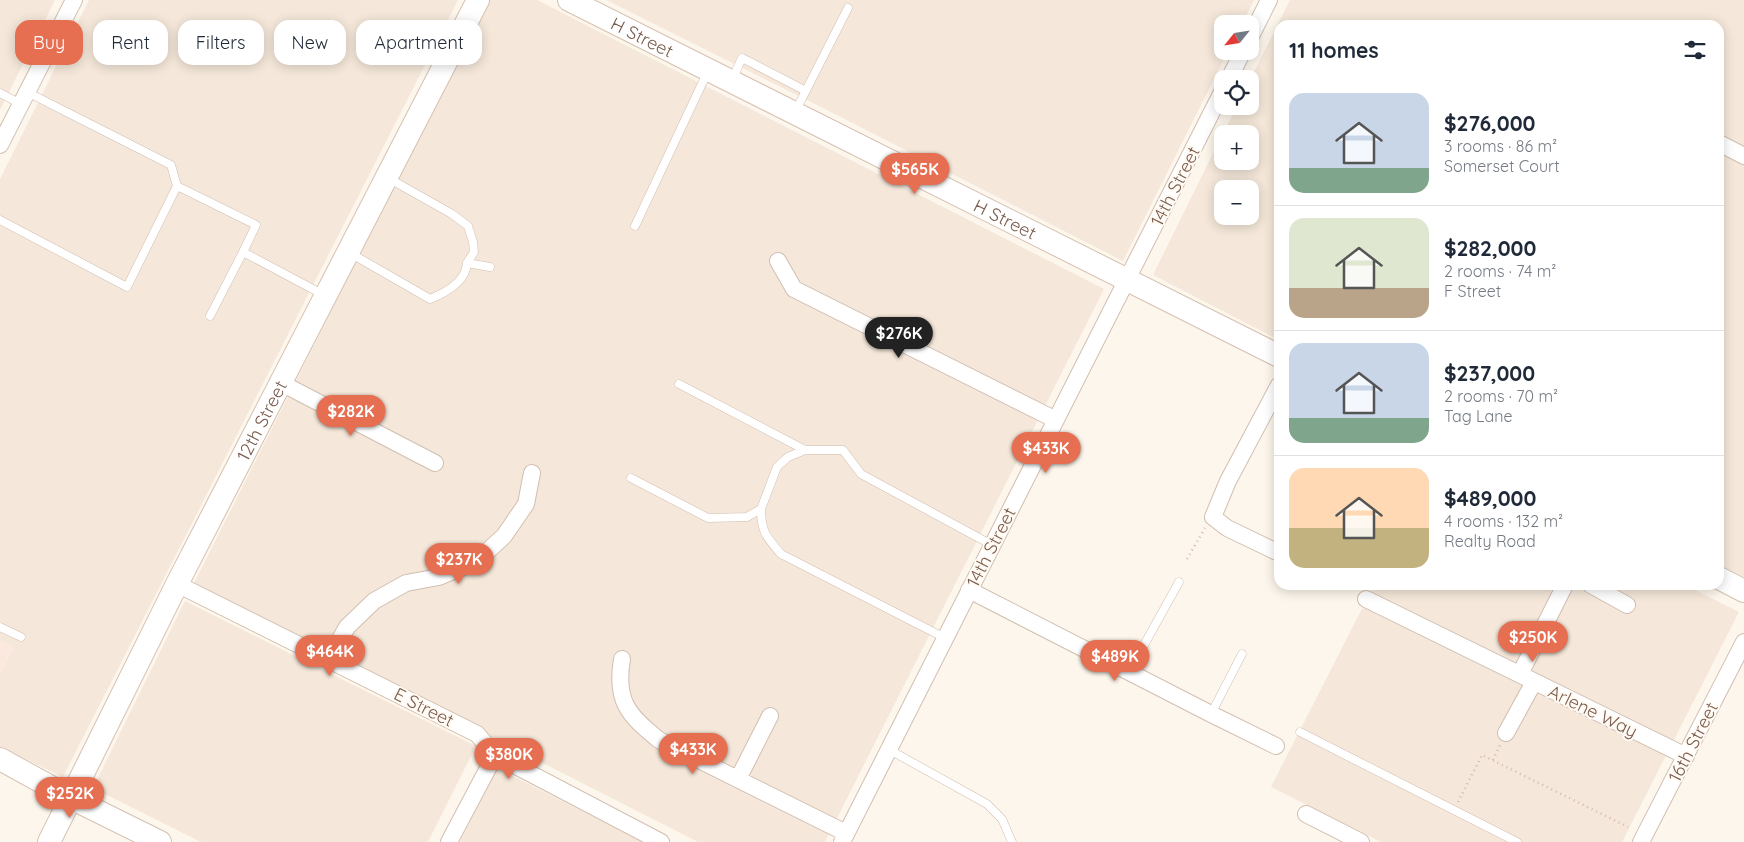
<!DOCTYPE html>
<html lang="en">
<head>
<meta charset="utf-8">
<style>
  :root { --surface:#fff; --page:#f6f6f7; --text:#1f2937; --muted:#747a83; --line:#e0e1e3; --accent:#e76f51 }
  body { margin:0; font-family:Quicksand,sans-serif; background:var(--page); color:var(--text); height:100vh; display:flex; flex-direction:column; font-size:19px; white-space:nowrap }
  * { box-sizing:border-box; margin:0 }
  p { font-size:16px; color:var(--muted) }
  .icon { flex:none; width:28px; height:28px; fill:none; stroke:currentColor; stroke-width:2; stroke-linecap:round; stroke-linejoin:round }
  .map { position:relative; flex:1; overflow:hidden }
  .panel { position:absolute; left:1274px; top:20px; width:450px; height:570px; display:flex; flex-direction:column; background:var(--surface); border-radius:15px; box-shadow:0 2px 12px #0003 }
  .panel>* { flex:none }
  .banner { position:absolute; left:15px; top:20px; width:475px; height:45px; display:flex; gap:10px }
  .needle { width:32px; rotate:240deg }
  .buttons { position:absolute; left:1214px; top:15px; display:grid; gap:10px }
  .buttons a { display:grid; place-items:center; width:45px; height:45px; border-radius:10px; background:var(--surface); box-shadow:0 2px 12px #0003; font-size:25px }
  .price { position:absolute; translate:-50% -42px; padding:0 11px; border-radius:18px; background:var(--accent); color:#fff; font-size:16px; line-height:32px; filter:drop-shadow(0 1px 2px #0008) }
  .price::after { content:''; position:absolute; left:50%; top:30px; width:15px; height:11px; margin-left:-8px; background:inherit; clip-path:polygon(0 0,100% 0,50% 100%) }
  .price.current { background:#222; color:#fff }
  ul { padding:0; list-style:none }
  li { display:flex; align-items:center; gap:15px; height:125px; padding:0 15px }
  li+li { border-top:1px solid var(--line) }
  li span { display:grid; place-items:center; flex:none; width:140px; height:100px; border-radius:15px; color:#555 }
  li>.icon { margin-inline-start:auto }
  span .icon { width:60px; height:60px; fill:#fffc; stroke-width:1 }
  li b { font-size:21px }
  h2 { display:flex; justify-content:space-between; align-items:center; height:60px; padding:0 15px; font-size:21px }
  .tag { padding:0 18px; border-radius:15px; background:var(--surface); box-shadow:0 2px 12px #0003; font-size:18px; line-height:45px }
  .tag.current { background:var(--accent); color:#fff }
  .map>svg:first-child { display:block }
</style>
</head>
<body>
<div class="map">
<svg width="1744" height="842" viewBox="0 0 1744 842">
  <rect width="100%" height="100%" fill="#fdf6ec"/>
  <!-- residential -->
  <path fill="#f5e8da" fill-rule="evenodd" d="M0,0h55l-55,110z
    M89,0h369l-395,777 -63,-30v-74l13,-25 -13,-7v-462z
    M488,0h49l567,289 -279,553h-127l-505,-257z
    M606,0h648l-12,24h-20v27h6l-105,210 -306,-156z
    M1290,0h454v577l-25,-13v-539h-440v315l-126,-65 69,-140v26h28v-27h-27l14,-28h13v-26zM1222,189h28v27h-28z
    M1374,585h311l54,27 -117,230h-241l-110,-55z
    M185,601l291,145 -48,96h-227l-108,-54z
    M497,768l146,74h-183z"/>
  <!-- commercial -->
  <path fill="#fde8e0" d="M0,641l13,6 -13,26z"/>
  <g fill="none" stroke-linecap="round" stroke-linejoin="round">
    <defs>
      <path id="lane" d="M732,80l10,-22 64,33
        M27,92l144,73 6,21
        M0,93l21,11
        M795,112l53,-104
        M388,178l64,36 16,12 5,16 1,10 -7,11
        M0,220l127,67 50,-101 79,39 -13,27
        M635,226l73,-155
        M350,253l80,46c15,-6 36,-17 37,-36l23,4
        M210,316l33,-64 81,43
        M679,384l126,66h38l18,24 131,71
        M631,478l77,40 39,-1 14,-8 16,-42 11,-10 17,-7
        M761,509c0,22 5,28 20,45l164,84
        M0,627l21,10
        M1129,672l50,-90
        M1211,714l31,-60
        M1300,732l217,110
        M888,749l99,55 15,15 10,23"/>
      <path id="street" d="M1250,38l19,-38
        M1229,79l14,-28
        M1719,143l25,13
        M0,145l74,-145
        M778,261l16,28 262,131
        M281,383l154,80
        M1279,385l-51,96 -15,36 14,11 52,25
        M177,584l300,150 18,21 166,87
        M1591,585l36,20
        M969,590l242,124 65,32
        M1366,599l320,157
        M329,659l18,-32 27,-26 32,-18 33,-6 39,-17 26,-24 22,-32 6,-31
        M622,659c-7,42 6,56 37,81l187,93
        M1520,674l45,-89
        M1506,733l28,-51
        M738,779l32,-63
        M1306,814l55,28
        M449,842l46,-87
        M842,842l380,-750
        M1641,842l103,-200"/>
      <g id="secondary">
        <path id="s1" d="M569,0l710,356"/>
        <path d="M1719,578l25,13"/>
        <path d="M0,759l71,39 89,44"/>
        <path id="s2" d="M49,842l128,-258 301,-584"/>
      </g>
    </defs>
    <!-- lane casing -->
    <use href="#lane" stroke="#d1beb0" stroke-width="9"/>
    <!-- street casing -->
    <use href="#street" stroke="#d1beb0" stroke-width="18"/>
    <!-- secondary casing -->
    <use href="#secondary" stroke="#d6c0b0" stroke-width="24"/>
    <!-- path -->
    <path stroke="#d9b8a5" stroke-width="2.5" stroke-dasharray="1 4" stroke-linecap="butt" d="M1187,559l18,-31
      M1493,760l7,-15
      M1458,802l24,-47 146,72"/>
    <!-- lane -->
    <use href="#lane" stroke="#fff" stroke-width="8"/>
    <!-- street -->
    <use href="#street" stroke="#fff" stroke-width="16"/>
    <!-- secondary -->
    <use href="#secondary" stroke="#fff" stroke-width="22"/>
  </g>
  <g text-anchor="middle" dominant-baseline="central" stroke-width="4" stroke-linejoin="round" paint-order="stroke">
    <!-- street labels -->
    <g font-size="18" fill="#7a5c4d" stroke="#fffaf3">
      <text stroke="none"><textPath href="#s1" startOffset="82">H Street</textPath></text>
      <text transform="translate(1175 186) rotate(-63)">14th Street</text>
      <text stroke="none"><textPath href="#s1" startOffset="488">H Street</textPath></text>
      <text stroke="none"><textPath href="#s2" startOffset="472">12th Street</textPath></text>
      <text transform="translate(991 547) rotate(-63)">14th Street</text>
      <text transform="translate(424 707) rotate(27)">E Street</text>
      <text transform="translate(1593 711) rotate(26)">Arlene Way</text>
      <text transform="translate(1693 742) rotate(-63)">16th Street</text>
    </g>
  </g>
</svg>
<div class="buttons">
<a><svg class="needle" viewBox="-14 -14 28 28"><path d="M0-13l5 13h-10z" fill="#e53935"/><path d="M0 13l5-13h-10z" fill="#747a83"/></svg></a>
<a><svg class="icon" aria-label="locate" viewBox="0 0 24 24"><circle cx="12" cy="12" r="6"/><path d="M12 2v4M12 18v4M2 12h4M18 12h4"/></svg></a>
<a>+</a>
<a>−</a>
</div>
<b class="price" style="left:915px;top:195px">$565K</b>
<b class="price current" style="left:899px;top:359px">$276K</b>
<b class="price" style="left:351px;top:437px">$282K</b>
<b class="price" style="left:1046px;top:474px">$433K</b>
<b class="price" style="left:459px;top:585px">$237K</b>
<b class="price" style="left:1533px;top:663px">$250K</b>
<b class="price" style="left:330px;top:677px">$464K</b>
<b class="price" style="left:1115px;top:682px">$489K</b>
<b class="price" style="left:693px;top:775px">$433K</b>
<b class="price" style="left:509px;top:780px">$380K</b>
<b class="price" style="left:70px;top:819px">$252K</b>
<div class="banner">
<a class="tag current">Buy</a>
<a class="tag">Rent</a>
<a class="tag">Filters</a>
<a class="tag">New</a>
<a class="tag">Apartment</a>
</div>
<section class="panel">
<h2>11 homes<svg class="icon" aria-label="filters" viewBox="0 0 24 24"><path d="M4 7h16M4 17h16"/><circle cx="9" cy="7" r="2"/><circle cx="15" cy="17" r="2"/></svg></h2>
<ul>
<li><span style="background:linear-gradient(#c9d6e8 75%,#7fa58c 0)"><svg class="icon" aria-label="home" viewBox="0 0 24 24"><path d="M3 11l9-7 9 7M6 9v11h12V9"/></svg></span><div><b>$276,000</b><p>3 rooms · 86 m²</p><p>Somerset Court</p></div></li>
<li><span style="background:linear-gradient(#dfe7d0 70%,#b9a48a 0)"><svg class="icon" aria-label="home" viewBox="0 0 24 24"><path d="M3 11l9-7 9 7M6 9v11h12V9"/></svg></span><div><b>$282,000</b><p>2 rooms · 74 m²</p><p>F Street</p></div></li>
<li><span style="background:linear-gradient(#c9d6e8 75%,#7fa58c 0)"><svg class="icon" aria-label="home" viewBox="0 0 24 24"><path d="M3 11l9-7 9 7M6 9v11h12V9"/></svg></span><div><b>$237,000</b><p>2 rooms · 70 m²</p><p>Tag Lane</p></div></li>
<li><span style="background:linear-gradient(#ffd9b3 60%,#c2b280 0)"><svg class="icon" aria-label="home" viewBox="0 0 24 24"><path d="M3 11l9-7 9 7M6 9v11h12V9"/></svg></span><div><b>$489,000</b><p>4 rooms · 132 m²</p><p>Realty Road</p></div></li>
</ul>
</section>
</div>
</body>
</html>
